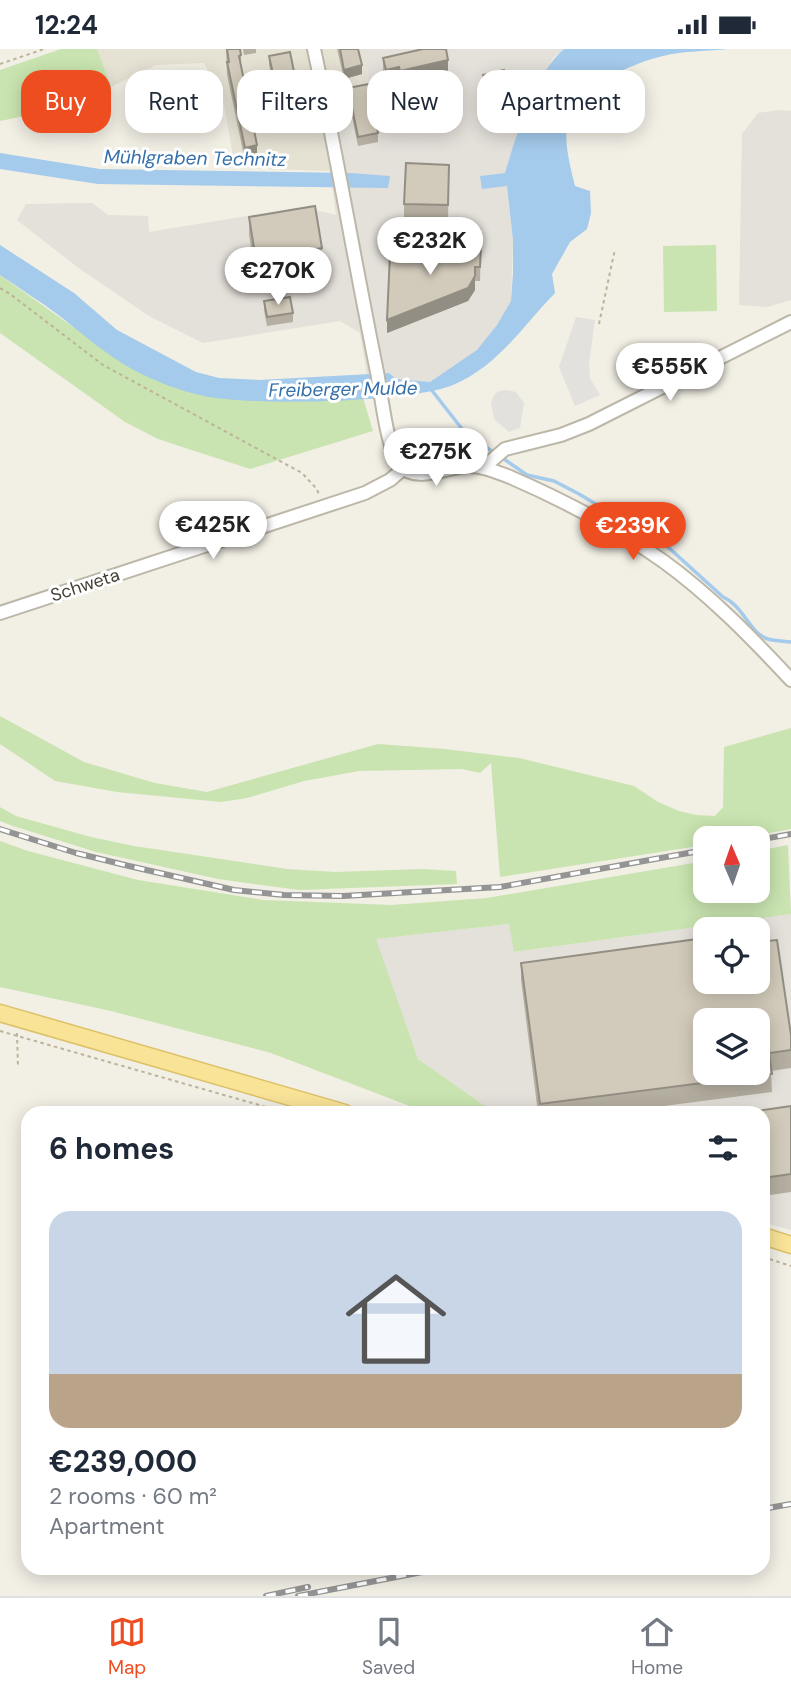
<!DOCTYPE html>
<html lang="en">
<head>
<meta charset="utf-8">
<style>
  :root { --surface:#fff; --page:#f2f2f3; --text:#1f2937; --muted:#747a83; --line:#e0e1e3; --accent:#ee4d20 }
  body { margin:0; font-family:"DM Sans",sans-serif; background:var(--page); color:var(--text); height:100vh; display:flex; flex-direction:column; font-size:26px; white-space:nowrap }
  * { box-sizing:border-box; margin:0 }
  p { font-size:23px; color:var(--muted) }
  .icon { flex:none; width:38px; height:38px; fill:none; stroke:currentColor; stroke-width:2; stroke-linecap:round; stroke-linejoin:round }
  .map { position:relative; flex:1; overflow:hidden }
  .details { position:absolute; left:21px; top:1057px; width:749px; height:469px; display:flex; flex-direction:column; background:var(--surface); border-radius:21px; box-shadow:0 4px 18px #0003 }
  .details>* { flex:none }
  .banner { position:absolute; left:21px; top:21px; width:749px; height:63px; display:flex; gap:14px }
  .needle { width:46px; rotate:358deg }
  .controls { position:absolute; left:693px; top:777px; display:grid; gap:14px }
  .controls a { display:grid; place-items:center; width:77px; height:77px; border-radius:14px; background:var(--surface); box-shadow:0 4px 18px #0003; font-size:35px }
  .price { position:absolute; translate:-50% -60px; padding:0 16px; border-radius:24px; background:#fff; color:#222; font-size:23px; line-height:46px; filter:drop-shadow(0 2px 4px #0008) }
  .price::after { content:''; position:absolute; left:50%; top:42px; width:21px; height:16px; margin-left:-10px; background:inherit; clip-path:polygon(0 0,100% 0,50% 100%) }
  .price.current { background:var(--accent); color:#fff }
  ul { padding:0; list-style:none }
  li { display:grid; align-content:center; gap:14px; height:371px; padding:0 28px }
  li+li { border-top:2px solid var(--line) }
  li span { display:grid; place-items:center; height:217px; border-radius:21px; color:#555 }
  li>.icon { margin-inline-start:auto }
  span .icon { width:126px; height:126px; fill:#fffc; stroke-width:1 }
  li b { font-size:30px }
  h2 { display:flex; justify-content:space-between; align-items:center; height:84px; padding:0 28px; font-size:30px }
  .tag { padding:0 24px; border-radius:21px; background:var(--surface); box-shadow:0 4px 18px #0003; font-size:24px; line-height:63px }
  .tag.current { background:var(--accent); color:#fff }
  .status { display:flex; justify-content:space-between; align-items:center; height:49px; padding:0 35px; background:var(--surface); direction:ltr }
  .status svg { height:19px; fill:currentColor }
  .tab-bar { display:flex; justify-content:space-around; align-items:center; height:98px; border-top:2px solid var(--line); background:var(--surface); font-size:19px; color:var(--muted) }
  .tab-bar a { display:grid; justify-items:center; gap:4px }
  .tab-bar .current { color:var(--accent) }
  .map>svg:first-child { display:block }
</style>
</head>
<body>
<div class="status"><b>12:24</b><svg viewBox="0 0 49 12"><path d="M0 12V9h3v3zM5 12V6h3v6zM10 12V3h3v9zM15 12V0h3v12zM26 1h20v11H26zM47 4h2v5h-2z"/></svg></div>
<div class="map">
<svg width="791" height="1547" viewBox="0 0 791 1547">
  <rect width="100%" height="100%" fill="#f2efe5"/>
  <!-- residential -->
  <path fill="#e5e1d3" d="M97,0h265l6,33 -53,14 15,75 -95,-3 -11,-64 -20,-41 -48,2 -45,22z"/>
  <!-- industrial -->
  <path fill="#e4e0da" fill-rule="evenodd" d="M362,0h202l-11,9 -32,64 -16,51 -24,3 26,10 6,54 -2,61 -14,24 -20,26 -47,31 -34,-3 -7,-6 -22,2 -7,-42 -20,-12 -137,22 -54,-27 -69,-47 -63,-49 9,-16 66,-1 16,12 40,1 1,16 153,-25 34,8 -6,-44 -16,-75 54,-14z
    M778,61l13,1v189l-24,7 -28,-2 3,-171 16,-21z
    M791,865v316l-28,-8v-109h-268l-77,-54 -43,-120 134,-15 6,28zM705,880h53v53h-53zM705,971h53v53h-53z"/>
  <!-- green -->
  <path fill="#c9e4b0" d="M61,0h36l14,38 -56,23 -55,11v-51z
    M716,196l1,66 -53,1 -1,-66z
    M0,226l129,92 173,33 61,-2 10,33 -123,38 -92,-30 -33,-17 -125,-89z
    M0,667l84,46 71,21 52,9 171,-48 67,5 74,9 115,28 24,16 21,9 17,4 19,1 8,-9 1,-60 67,-19v101l-48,9h-38v7l-205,32 -9,-114 -11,10 -18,-4 -103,2 -55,10 -57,17 -26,4 -104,-10 -62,-11 -55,-37z
    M0,758l16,9 75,21 43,9 153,23 48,3 88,-3 33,2 1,13 -158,6 -81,-11 -122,-27 -83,-26 -13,-5z
    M0,792l28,10 110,29 126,20 127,5 96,-7 218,-37v30h53v-40l30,-6 3,69 -277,38 -5,-28 -133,15 42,120 77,54h-67l-157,-60 -160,-42 -111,-24z"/>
  <!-- parking -->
  <path fill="#e3e1dd" d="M576,268l19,3 -6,44 1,14 10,17 -25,11 -16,-39z
    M507,341l9,2 8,11 -4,25 -11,4 -15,-13 -3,-16 3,-8 5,-4z"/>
  <!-- water -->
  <path fill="#a4caec" d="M564,0h164c-21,2 -45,2 -65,7 -35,8 -87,33 -96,71 -3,16 4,43 8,59l15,5 1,22 -4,16 -17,13 -18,32 3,19c-33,34 -57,73 -102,92 -43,18 -202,21 -249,11 -25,-5 -52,-16 -74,-28 -26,-15 -50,-36 -73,-54 -19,-14 -38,-26 -57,-39v-30l74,48 43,37 79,42 23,6 40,2 130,-7 7,6 34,3 47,-32 20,-25 14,-24 2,-28v-33l-6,-54 -25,3 -2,-13 25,-3c11,-37 30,-100 59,-124z
    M0,104l100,16 250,4 40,3 -2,12 -290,-4 -98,-15z"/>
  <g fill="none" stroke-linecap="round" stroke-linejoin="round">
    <!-- stream -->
    <path stroke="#a4caec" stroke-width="3.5" d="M430,339l36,46 29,19
      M501,408l26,18 27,6 25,13 89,53 55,50c21,9 26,36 45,42 7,2 16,2 23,3"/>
    <defs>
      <path id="minor" d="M314,0c23,107 41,215 63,323 4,21 10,76 22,92 16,21 49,2 70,2 15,0 27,6 41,11 53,23 105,50 153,84 47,34 88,76 128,119
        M394,403c29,-5 57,-8 79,14
        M483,419l22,-19 56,-14 28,-11 202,-102
        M0,564l365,-120 25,-13 14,-12"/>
      <path id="major" d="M0,964l345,100
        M763,1187l28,9"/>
    </defs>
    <!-- minor casing -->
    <use href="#minor" stroke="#bcb7a8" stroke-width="16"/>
    <!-- major casing -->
    <use href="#major" stroke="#ddc168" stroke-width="19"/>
    <!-- path -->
    <path stroke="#bdb39a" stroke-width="2" stroke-dasharray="3.5 3.5" stroke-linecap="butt" d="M0,15l44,-15
      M0,239l10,6 93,71 199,108 14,15 4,8
      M599,275l16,-75
      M0,982l287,82
      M17,984l1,35
      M763,1208l28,9"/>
    <!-- minor -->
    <use href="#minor" stroke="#fff" stroke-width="12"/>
    <!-- major -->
    <use href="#major" stroke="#f8e397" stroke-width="16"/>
    <defs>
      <path id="rail" d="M0,780l76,24 53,13 105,24 50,5 59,1 157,-9 205,-37
        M758,791l33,-6
        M763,1460l28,-5
        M266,1547l42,-9
        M298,1547l145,-28"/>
    </defs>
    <!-- rail casing -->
    <use href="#rail" stroke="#949494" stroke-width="6"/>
    <!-- rail -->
    <use href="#rail" stroke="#fff" stroke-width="3.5" stroke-dasharray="10" stroke-linecap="butt"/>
  </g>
  <!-- wall -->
  <path fill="#b5afa1" d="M226,0l15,6v13l16,90 -12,3 -18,-86z
    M243,0h13v4l-12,2z
    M337,0h21l4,25 -18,5z
    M269,7l32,59 -17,4 -4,-19 -3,1 -8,-36z
    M383,9l65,16 -48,11 -1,-5 -13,3 -3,-11z
    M483,26l25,18 -21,6 -4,-15z
    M348,39l30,45v9l-20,4 -10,-49z
    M449,116l-1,54 -44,-2v-13z
    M249,168l73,31v18l-66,11 -7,-42z
    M481,196l-1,36h-5v9l-7,11 -81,32z
    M264,252l29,12v9l-26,4 -3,-16z
    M521,914l270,72v33l-20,3 1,21 -162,21h-72l-17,-133z
    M791,1057v86l-28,4v-83z"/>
  <!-- shaded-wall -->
  <path fill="#938e83" d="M448,11v14l-48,11v-14z
    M362,16v9l-18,5v-9z
    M399,18v13l-13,3v-13z
    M508,35v9l-21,6v-9z
    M301,57v9l-17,4v-9z
    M257,96v13l-12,3v-13z
    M475,227v14l-7,11 -81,32v-13z"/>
  <!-- building -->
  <path fill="#d2cbbb" stroke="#938e83" stroke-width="2" fill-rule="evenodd" d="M227,0h13l1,6 -2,1 18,89 -12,3 -18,-86h2z
    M340,0h18l4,16 -18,5z
    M423,0h23l2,11 -48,11 -1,-4 -13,3 -3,-12z
    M290,3l11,54 -17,4 -4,-19 -3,1 -8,-36z
    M504,21l4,14 -21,6 -4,-15z
    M369,35l9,49 -20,4 -10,-49z
    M406,114l43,2 -1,40 -44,-1z
    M315,157l7,42 -66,12 -7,-43z
    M445,195l36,1 -1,22h-5v9l-7,12 -81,32 3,-66h55z
    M290,248l3,16 -26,4 -3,-16z
    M705,889v44h53v-40l19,-2 14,95v15l-22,3 3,21 -232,30 -19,-141zM705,971h53v53h-53z
    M791,1057v68l-28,4v-65h-20z"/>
  <g text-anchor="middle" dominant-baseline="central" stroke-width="6" stroke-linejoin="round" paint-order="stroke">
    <!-- street labels -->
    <g font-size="18" fill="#443f35" stroke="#fff">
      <text transform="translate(85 536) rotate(-18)">Schweta</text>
    </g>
    <!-- water labels -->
    <g font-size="19" font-style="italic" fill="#3570a9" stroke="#fff">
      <text transform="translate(195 109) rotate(1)">Mühlgraben Technitz</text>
      <text transform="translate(343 340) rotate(-1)">Freiberger Mulde</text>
    </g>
  </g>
</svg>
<div class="controls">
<a><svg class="needle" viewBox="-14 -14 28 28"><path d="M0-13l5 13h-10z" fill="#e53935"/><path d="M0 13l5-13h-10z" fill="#747a83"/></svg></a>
<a><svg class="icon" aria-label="locate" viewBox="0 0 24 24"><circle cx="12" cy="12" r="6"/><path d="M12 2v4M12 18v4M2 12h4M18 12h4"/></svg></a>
<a><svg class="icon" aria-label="layers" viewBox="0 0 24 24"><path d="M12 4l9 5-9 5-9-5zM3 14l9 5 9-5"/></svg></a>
</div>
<b class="price" style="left:430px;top:228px">€232K</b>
<b class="price" style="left:278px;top:258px">€270K</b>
<b class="price" style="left:670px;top:354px">€555K</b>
<b class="price" style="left:436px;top:439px">€275K</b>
<b class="price" style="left:213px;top:512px">€425K</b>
<b class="price current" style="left:633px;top:513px">€239K</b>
<div class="banner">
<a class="tag current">Buy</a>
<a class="tag">Rent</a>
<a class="tag">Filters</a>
<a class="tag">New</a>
<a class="tag">Apartment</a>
</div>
<section class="details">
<h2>6 homes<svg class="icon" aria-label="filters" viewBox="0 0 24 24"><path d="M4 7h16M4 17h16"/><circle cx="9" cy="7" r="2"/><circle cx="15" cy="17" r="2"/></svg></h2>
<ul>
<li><span style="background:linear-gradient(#c9d6e8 75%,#b9a48a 0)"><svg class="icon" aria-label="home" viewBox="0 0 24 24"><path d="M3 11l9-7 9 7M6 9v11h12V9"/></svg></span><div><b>€239,000</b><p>2 rooms · 60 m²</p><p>Apartment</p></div></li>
</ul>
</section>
</div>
<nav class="tab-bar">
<a class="current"><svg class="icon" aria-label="map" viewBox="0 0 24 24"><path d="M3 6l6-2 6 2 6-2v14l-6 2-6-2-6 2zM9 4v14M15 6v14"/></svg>Map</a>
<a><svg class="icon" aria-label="saved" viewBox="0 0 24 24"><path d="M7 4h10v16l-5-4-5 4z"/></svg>Saved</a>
<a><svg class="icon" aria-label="home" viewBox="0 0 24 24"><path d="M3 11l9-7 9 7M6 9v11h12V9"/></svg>Home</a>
</nav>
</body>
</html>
